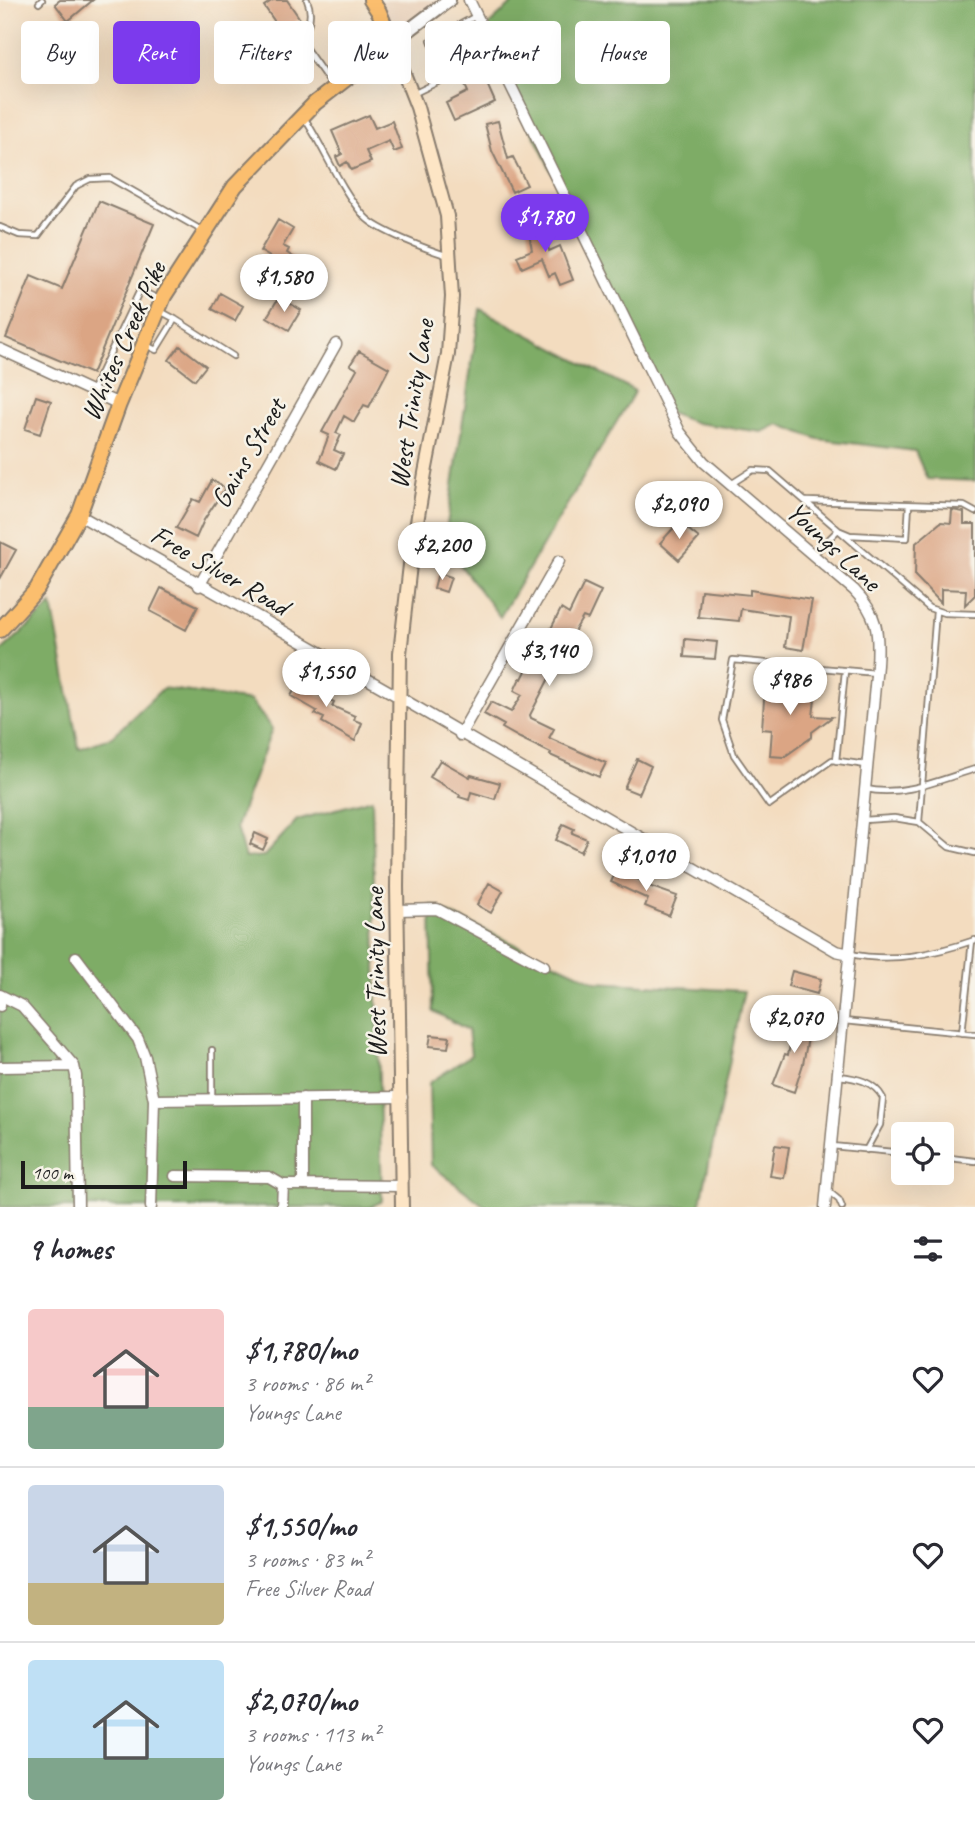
<!DOCTYPE html>
<html lang="en">
<head>
<meta charset="utf-8">
<style>
  :root { --surface:#fff; --page:#f7f7f7; --text:#2b2b33; --muted:#7c7c81; --line:#e1e1e2; --accent:#7c3aed }
  body { margin:0; font-family:Caveat,sans-serif; background:var(--page); color:var(--text); height:100vh; display:flex; flex-direction:column; font-size:26px; white-space:nowrap }
  * { box-sizing:border-box; margin:0 }
  p { font-size:23px; color:var(--muted) }
  .icon { flex:none; width:38px; height:38px; fill:none; stroke:currentColor; stroke-width:2; stroke-linecap:round; stroke-linejoin:round }
  .map { position:relative; height:1207px; overflow:hidden }
  .details { display:flex; flex-direction:column; background:var(--surface); flex:1 }
  .details>* { flex:none }
  .banner { position:absolute; left:21px; top:21px; width:934px; height:63px; display:flex; gap:14px }
  .tools { position:absolute; left:891px; top:1122px; display:grid; gap:14px }
  .tools a { display:grid; place-items:center; width:63px; height:63px; border-radius:7px; background:var(--surface); box-shadow:0 7px 28px #0002; font-size:35px }
  .scale { position:absolute; left:21px; bottom:18px; width:166px; box-sizing:border-box; padding-left:7px; border:4px solid #1c1c1c; border-top:0; font-size:19px; line-height:24px; white-space:nowrap; color:#1c1c1c; -webkit-text-stroke:5px #f7f3e8; paint-order:stroke }
  .price { position:absolute; translate:-50% -60px; padding:0 16px; border-radius:24px; background:#fff; color:#222; font-size:23px; line-height:46px; filter:drop-shadow(0 2px 4px #0008) }
  .price::after { content:''; position:absolute; left:50%; top:42px; width:21px; height:16px; margin-left:-10px; background:inherit; clip-path:polygon(0 0,100% 0,50% 100%) }
  .price.on { background:var(--accent); color:#fff }
  ul { padding:0; list-style:none }
  li { display:flex; align-items:center; gap:21px; height:175px; padding:0 28px }
  li+li { border-top:2px solid var(--line) }
  li span { display:grid; place-items:center; flex:none; width:196px; height:140px; border-radius:7px; color:#555 }
  li>.icon { margin-inline-start:auto }
  span .icon { width:84px; height:84px; fill:#fffc; stroke-width:1 }
  li b { font-size:30px }
  h2 { display:flex; justify-content:space-between; align-items:center; height:84px; padding:0 28px; font-size:30px }
  .pill { padding:0 24px; border-radius:7px; background:var(--surface); box-shadow:0 7px 28px #0002; font-size:24px; line-height:63px }
  .pill.on { background:var(--accent); color:#fff }
  .map>svg:first-child { display:block }
</style>
</head>
<body>
<div class="map">
<svg width="975" height="1207" viewBox="0 0 975 1207">
  <rect width="100%" height="100%" fill="#f7f3e8"/>
  <filter id="ink" filterUnits="userSpaceOnUse"><feTurbulence type="fractalNoise" baseFrequency=".0143" numOctaves="2"/><feDisplacementMap in="SourceGraphic" scale="14" xChannelSelector="R" yChannelSelector="G"/><feConvolveMatrix kernelMatrix="1 2 1 2 8 2 1 2 1" color-interpolation-filters="sRGB"/></filter>
  <filter id="wash" filterUnits="userSpaceOnUse"><feTurbulence type="fractalNoise" baseFrequency=".00686" numOctaves="4" result="noise"/><feDisplacementMap in="SourceGraphic" scale="28" xChannelSelector="R" yChannelSelector="G"/><feGaussianBlur stdDeviation="1.57" result="paint"/><feColorMatrix in="noise" values="0 0 0 0 0 0 0 0 0 0 0 0 0 0 0 0 0 1.4 0 .05"/><feComposite in="paint" operator="in"/></filter>
  <g filter="url(#wash)">
    <rect width="100%" height="100%" fill="#f3dcbf"/>
    <!-- built -->
    <path fill="#e8ceb6" d="M371,0h78l-57,43z"/>
    <!-- forest -->
    <path fill="#7eac66" stroke="#4d6441" stroke-width="2" d="M516,0h459v481l-48,-2 -12,-28 -97,-12 -40,-15 -16,8 -66,-9 -27,-10 -186,-383z
      M480,309l155,82 -135,226 -56,-73z
      M52,605l27,144 33,-12 51,-49 88,13 21,28 -36,98 9,31 19,-2 33,-36 75,-21 10,402 -11,6h-371v-555z
      M431,905l165,77 148,9 -44,216h-214l-55,-42 -2,-82 42,-28 -3,-25 -35,-19z"/>
    <g id="blocks">
      <!-- building -->
      <path fill="#dba584" d="M60,0h33l-25,21 -13,-17z
        M273,0h14l13,19 -18,13 -18,-26z
        M465,34l30,68 -41,19 -8,-18 22,-11 -22,-50z
        M369,115l6,13 17,-7 10,28 -8,3 -5,-11 -23,10 5,11 -20,8 -4,-8 -7,4 -4,-9 6,-3 -10,-23z
        M498,121l10,38 5,-2 14,28 -15,7 -20,-41 -7,-27z
        M99,201l55,23 -62,150 -86,-36 25,-62 31,13z
        M278,220l15,9 -10,17 6,3 -2,4 22,14 -6,10 -43,-26z
        M543,220l6,31 11,-5 13,34 -13,5 -5,-12 -6,3 -7,-17 -20,9 -5,-12 15,-6 -5,-26z
        M220,293l23,13 -8,15 -23,-12z
        M279,297l22,13 -12,20 -22,-13z
        M180,346l26,20 -11,14 -26,-20z
        M359,351l30,17 -20,39 -5,-2 -10,17 -10,-6 -8,17 5,2 -7,15 9,4 -7,15 -17,-8 10,-26 -7,-3 35,-63 -7,-4z
        M36,396l15,5 -11,33 -15,-5z
        M212,480l13,8 -21,32 -8,18 -20,-10 17,-29 7,3z
        M952,510l12,2v12h11v71l-10,10 1,-15 -25,-1v14l-26,-27 1,-33 25,-21 10,1z
        M679,522l20,16 -20,22 -19,-17z
        M0,542l16,8 -16,29z
        M438,573l13,4 -5,15 -12,-4z
        M584,583l17,8 -13,28 -5,-2 -17,28h2l-5,13 -3,-1 -30,58 1,3 23,11 -5,9 57,25 -7,14 -49,-22 1,-2 -31,-15 -18,-10 2,-3 -20,-11 7,-12 20,10 11,-17 -8,-4 6,-13 2,1 11,-22 3,1 25,-49 8,5z
        M161,588l37,18 -12,24 -36,-19z
        M701,590l49,5v-5l62,10 -9,50 -18,-3 4,-31 -48,-7 -2,12 -41,-4z
        M685,639l32,3 -2,17 -31,-2z
        M303,675l15,9 -4,8 20,10 -2,4 23,10 -1,4 8,3 -7,18 -33,-19 2,-4 -9,-4 2,-3 -26,-15z
        M789,682l14,1 12,16 -2,17 19,1 -20,15v5l-28,20 -14,-1 2,-26 -10,-1 3,-44 24,2z
        M637,759l14,7 -12,28 -15,-6z
        M440,760l30,17 1,-2 29,8 -5,16 -24,-7 -2,8 -10,-3 1,-2 -30,-18z
        M563,824l11,5 -2,4 15,6 -6,13 -25,-12z
        M255,833l13,6 -5,11 -13,-6z
        M617,869l27,13 -1,2 34,12 -8,20 -24,-10 3,-7 -37,-17z
        M489,883l14,8 -12,22 -14,-8z
        M792,971l29,8 -4,15 -29,-8z
        M796,1015l16,3 -9,46 -9,28 -21,-7 12,-31 3,1z
        M431,1035l19,2 -2,11 -19,-2z
        M775,1145l14,2 -5,31 -14,-2z"/>
    </g>
  </g>
  <g filter="url(#ink)">
    <use href="#blocks" fill-opacity="0" stroke="#887c6e" stroke-width="2"/>
    <g fill="none" stroke-linecap="round" stroke-linejoin="round">
      <defs>
        <path id="service" d="M307,0c6,14 2,28 -7,40l33,47
          M39,3l3,-3
          M413,94l33,-16 -15,-38 45,-24
          M305,119c20,31 35,70 60,98 13,14 64,33 84,39
          M0,227l19,8 19,1 38,-50 14,-7 20,-1 93,53
          M175,319l58,37
          M148,346l8,4 19,-31 -13,-7
          M92,391l48,-101 19,9
          M731,484l22,-14 17,1 159,137 15,5 31,1
          M806,501l158,5 11,6
          M813,555l25,-25 12,5 57,3 2,-33
          M836,761l9,-90
          M866,765l-34,-5 -63,45 -35,-50 -12,-35 11,-60 143,13
          M866,789c37,8 73,-9 109,-20
          M864,820l30,-2 25,4 30,25 26,6
          M919,822l17,-211
          M850,954c43,9 84,0 125,-14
          M844,1021l131,13
          M962,1033l10,-92
          M839,1076c17,2 35,5 44,22l-3,27 -14,25
          M212,1099v-49
          M832,1146l71,7
          M942,1157l33,4
          M827,1190l12,10 3,7"/>
        <path id="minor" d="M469,0l211,432 24,30 150,128c24,25 25,42 23,75l-52,542
          M0,349l119,55
          M79,515l320,182 437,254 14,3
          M199,586l137,-242
          M460,735l99,-174
          M398,910l39,-1 107,57
          M76,957l62,82 7,18 9,43
          M0,1006v-11l22,11 52,60 2,10 2,131
          M0,1067l74,-1
          M175,1176l94,1 14,8 -1,22
          M283,1185h20v-87
          M303,1185l99,1
          M151,1207l3,-107 248,-3"/>
        <path id="tertiary" d="M392,43l57,-43"/>
        <path id="secondary" d="M392,43l25,64 30,109 5,81 -4,57 -23,119 -15,92 -10,88 -3,234 5,320"/>
        <path id="primary" d="M0,630l37,-41 42,-74 40,-111 45,-108 71,-110 80,-83 77,-60 -13,-31 -8,-12"/>
      </defs>
      <!-- service casing -->
      <use href="#service" stroke="#887c6e" stroke-width="8"/>
      <!-- minor casing -->
      <use href="#minor" stroke="#887c6e" stroke-width="13"/>
      <!-- tertiary casing -->
      <use href="#tertiary" stroke="#887c6e" stroke-width="16"/>
      <!-- secondary casing -->
      <use href="#secondary" stroke="#887c6e" stroke-width="16"/>
      <!-- primary casing -->
      <use href="#primary" stroke="#887c6e" stroke-width="18"/>
      <!-- service -->
      <use href="#service" stroke="#fff" stroke-width="4.5"/>
      <!-- minor -->
      <use href="#minor" stroke="#fff" stroke-width="10"/>
      <!-- tertiary -->
      <use href="#tertiary" stroke="#fff" stroke-width="12"/>
      <!-- secondary -->
      <use href="#secondary" stroke="#fde5c5" stroke-width="12"/>
      <!-- primary -->
      <use href="#primary" stroke="#fbbe6e" stroke-width="14"/>
    </g>
  </g>
  <g text-anchor="middle" dominant-baseline="central" stroke-width="5" stroke-linejoin="round" paint-order="stroke">
    <!-- street labels -->
    <g font-size="28" fill="#1c1c1c" stroke="#f7f3e8">
      <text transform="translate(123 341) rotate(-66)">Whites Creek Pike</text>
      <text transform="translate(411 404) rotate(-81)">West Trinity Lane</text>
      <text transform="translate(248 453) rotate(-60)">Gains Street</text>
      <text transform="translate(834 546) rotate(43)">Youngs Lane</text>
      <text transform="translate(220 570) rotate(30)">Free Silver Road</text>
      <text transform="translate(375 973) rotate(-91)">West Trinity Lane</text>
    </g>
  </g>
</svg>
<div class="tools">
<a><svg class="icon" aria-label="locate" viewBox="0 0 24 24"><circle cx="12" cy="12" r="6"/><path d="M12 2v4M12 18v4M2 12h4M18 12h4"/></svg></a>
</div>
<div class="scale">100 m</div>
<b class="price on" style="left:545px;top:254px">$1,780</b>
<b class="price" style="left:284px;top:314px">$1,580</b>
<b class="price" style="left:679px;top:541px">$2,090</b>
<b class="price" style="left:442px;top:582px">$2,200</b>
<b class="price" style="left:549px;top:688px">$3,140</b>
<b class="price" style="left:326px;top:709px">$1,550</b>
<b class="price" style="left:790px;top:717px">$986</b>
<b class="price" style="left:646px;top:893px">$1,010</b>
<b class="price" style="left:794px;top:1055px">$2,070</b>
<div class="banner">
<a class="pill">Buy</a>
<a class="pill on">Rent</a>
<a class="pill">Filters</a>
<a class="pill">New</a>
<a class="pill">Apartment</a>
<a class="pill">House</a>
</div>
</div>
<section class="details">
<h2>9 homes<svg class="icon" aria-label="filters" viewBox="0 0 24 24"><path d="M4 7h16M4 17h16"/><circle cx="9" cy="7" r="2"/><circle cx="15" cy="17" r="2"/></svg></h2>
<ul>
<li><span style="background:linear-gradient(#f6c9c9 70%,#7fa58c 0)"><svg class="icon" aria-label="home" viewBox="0 0 24 24"><path d="M3 11l9-7 9 7M6 9v11h12V9"/></svg></span><div><b>$1,780/mo</b><p>3 rooms · 86 m²</p><p>Youngs Lane</p></div><svg class="icon" aria-label="heart" viewBox="0 0 24 24"><path d="M12 20l-8-8c-3-5 5-10 8-4 3-6 11-1 8 4z"/></svg></li>
<li><span style="background:linear-gradient(#c9d6e8 70%,#c2b280 0)"><svg class="icon" aria-label="home" viewBox="0 0 24 24"><path d="M3 11l9-7 9 7M6 9v11h12V9"/></svg></span><div><b>$1,550/mo</b><p>3 rooms · 83 m²</p><p>Free Silver Road</p></div><svg class="icon" aria-label="heart" viewBox="0 0 24 24"><path d="M12 20l-8-8c-3-5 5-10 8-4 3-6 11-1 8 4z"/></svg></li>
<li><span style="background:linear-gradient(#bfe0f5 70%,#7fa58c 0)"><svg class="icon" aria-label="home" viewBox="0 0 24 24"><path d="M3 11l9-7 9 7M6 9v11h12V9"/></svg></span><div><b>$2,070/mo</b><p>3 rooms · 113 m²</p><p>Youngs Lane</p></div><svg class="icon" aria-label="heart" viewBox="0 0 24 24"><path d="M12 20l-8-8c-3-5 5-10 8-4 3-6 11-1 8 4z"/></svg></li>
</ul>
</section>
</body>
</html>
